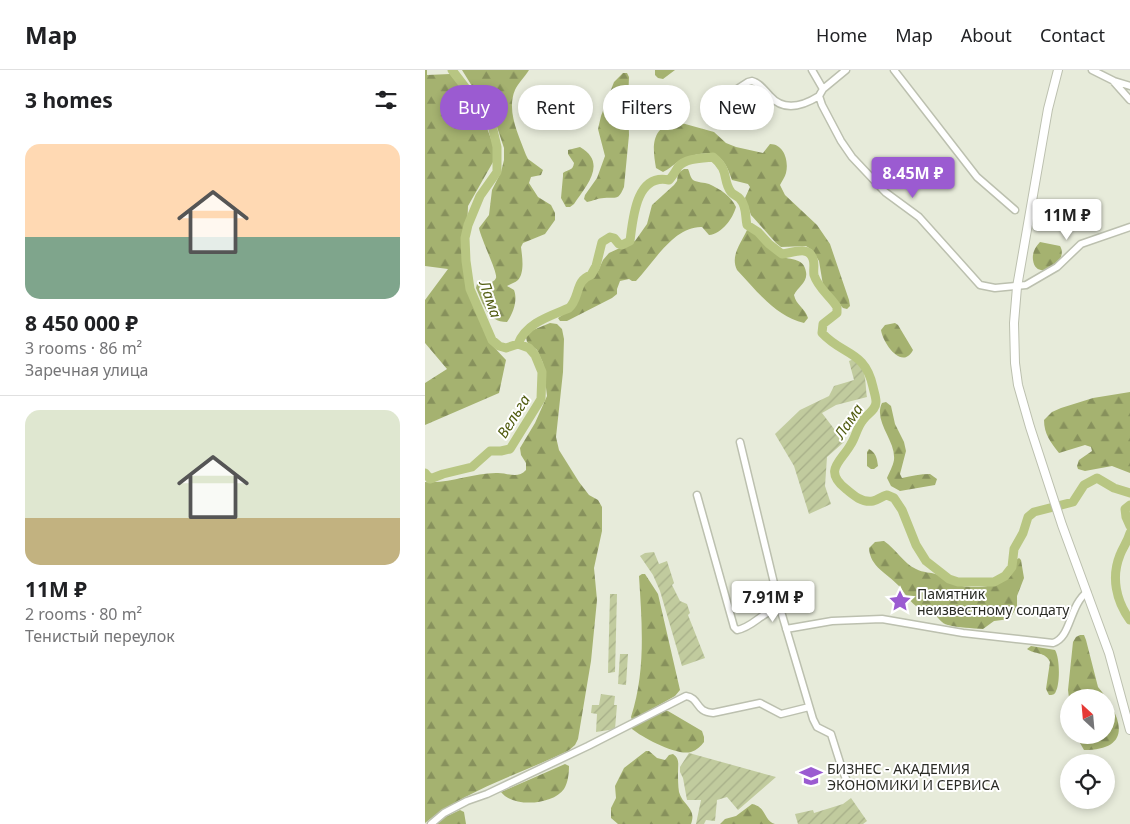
<!DOCTYPE html>
<html lang="en">
<head>
<meta charset="utf-8">
<style>
  :root { --surface:#fff; --page:#f6f6f6; --text:#202124; --muted:#757577; --line:#e0e0e0; --accent:#9b5bd1 }
  body { margin:0; font-family:"Noto Sans",sans-serif; background:var(--page); color:var(--text); height:100vh; display:flex; flex-direction:column; font-size:19px; white-space:nowrap }
  * { box-sizing:border-box; margin:0 }
  p { font-size:16px; color:var(--muted) }
  .icon { flex:none; width:28px; height:28px; fill:none; stroke:currentColor; stroke-width:2; stroke-linecap:round; stroke-linejoin:round }
  .map { position:relative; flex:1; overflow:hidden }
  .side { display:flex; flex-direction:column; background:var(--surface); width:425px }
  .side>* { flex:none }
  .guide { position:absolute; left:15px; top:15px; width:475px; height:45px; display:flex; gap:10px }
  .needle { width:32px; rotate:334deg }
  .tools { position:absolute; left:635px; top:619px; display:grid; gap:10px }
  .tools a { display:grid; place-items:center; width:55px; height:55px; border-radius:50%; background:var(--surface); box-shadow:0 2px 8px #0003; font-size:25px }
  .price { position:absolute; translate:-50% -42px; padding:0 11px; border-radius:5px; background:#fff; color:#222; font-size:16px; line-height:32px; filter:drop-shadow(0 1px 2px #0008) }
  .price::after { content:''; position:absolute; left:50%; top:30px; width:15px; height:11px; margin-left:-8px; background:inherit; clip-path:polygon(0 0,100% 0,50% 100%) }
  .price.selected { background:var(--accent); color:#fff }
  ul { padding:0; list-style:none }
  li { display:grid; align-content:center; gap:10px; height:265px; padding:0 25px }
  li+li { border-top:1px solid var(--line) }
  li span { display:grid; place-items:center; height:155px; border-radius:15px; color:#555 }
  li>.icon { margin-inline-start:auto }
  span .icon { width:90px; height:90px; fill:#fffc; stroke-width:1 }
  li b { font-size:21px }
  h2 { display:flex; justify-content:space-between; align-items:center; height:60px; padding:0 25px; font-size:21px }
  .tag { padding:0 18px; border-radius:22px; background:var(--surface); box-shadow:0 2px 8px #0003; font-size:18px; line-height:45px }
  .tag.selected { background:var(--accent); color:#fff }
  header { display:flex; align-items:center; gap:30px; box-sizing:border-box; height:70px; padding:0 25px; background:var(--surface); border-bottom:1px solid var(--line) }
  header strong { font-size:24px }
  nav { display:flex; gap:28px; margin-inline-start:auto; font-size:18px }
  main { display:flex; flex:1; min-height:0 }
  .map>svg:first-child { display:block }
</style>
</head>
<body>
<header>
<strong>Map</strong>
<nav><a>Home</a><a>Map</a><a>About</a><a>Contact</a></nav>
</header>
<main>
<section class="side">
<h2>3 homes<svg class="icon" aria-label="filters" viewBox="0 0 24 24"><path d="M4 7h16M4 17h16"/><circle cx="9" cy="7" r="2"/><circle cx="15" cy="17" r="2"/></svg></h2>
<ul>
<li><span style="background:linear-gradient(#ffd9b3 60%,#7fa58c 0)"><svg class="icon" aria-label="home" viewBox="0 0 24 24"><path d="M3 11l9-7 9 7M6 9v11h12V9"/></svg></span><div><b>8 450 000 ₽</b><p>3 rooms · 86 m²</p><p>Заречная улица</p></div></li>
<li><span style="background:linear-gradient(#dfe7d0 70%,#c2b280 0)"><svg class="icon" aria-label="home" viewBox="0 0 24 24"><path d="M3 11l9-7 9 7M6 9v11h12V9"/></svg></span><div><b>11M ₽</b><p>2 rooms · 80 m²</p><p>Тенистый переулок</p></div></li>
</ul>
</section>
<div class="map">
<svg width="705" height="754" viewBox="0 0 705 754">
  <defs>
    <pattern id="forest-firs" width="22" height="20" patternUnits="userSpaceOnUse" patternTransform="scale(1.25)"><rect width="22" height="20" fill="#a5b270"/><path d="M5 1l3.5 6h-7zM16 11l3.5 6h-7z" fill="#87915c"/></pattern>
    <pattern id="park-crowns" width="20" height="18" patternUnits="userSpaceOnUse" patternTransform="scale(1.25)"><rect width="20" height="18" fill="#c1cb9e"/><path d="M2 6a3 3 0 1 1 6 0M12 15a3 3 0 1 1 6 0" fill="none" stroke="#a6ae88"/></pattern>
    <pattern id="garden-furrows" width="10" height="10" patternUnits="userSpaceOnUse" patternTransform="scale(1.25)"><rect width="10" height="10" fill="#c1cb9e"/><path d="M-1 1l2-2M0 10L10 0M9 11l2-2" fill="none" stroke="#a6ae88"/></pattern>
  </defs>
  <rect width="100%" height="100%" fill="#e7ebda"/>
  <!-- forest -->
  <path fill="url(#forest-firs)" d="M0,0h2v5l23,-1 31,38 16,43 -29,51 -3,74 26,64 15,16 -7,33 -74,32v-42l22,-14 -22,-26v-43l23,-31 -23,-3z
    M37,0h67c-4,7 -11,13 -14,20 -9,21 4,46 11,65l2,4 15,11 -2,5 -10,2 -2,6 9,14 13,8 4,8v7l-10,14 -22,9 -2,4c1,9 4,25 -3,33 -3,3 -8,4 -11,6l7,4c4,10 -1,24 -7,32 -20,0 -24,-19 -31,-34l1,-4c5,0 17,0 19,-6 2,-5 -15,-39 -17,-50l10,-13 3,-25 9,-18 3,-12v-12l-8,-24 -7,-13 -14,-20z
    M230,0h20l-12,9 -5,-1 -3,-3z
    M198,3h4l2,4 -1,24 1,34 -5,52c-6,14 -7,10 -20,11 -6,0 -11,3 -17,4l-3,-3 1,-4 12,-17 8,-22 -7,-27 3,-13 13,-34z
    M253,52l36,10 12,11 10,4 27,6 7,-9c14,0 19,17 16,29 -1,4 -4,8 -6,12l5,10 32,30 13,19 19,56 1,6 -3,3 -4,-1 -20,-23 -4,-24 -7,-11 -6,-4 -25,1 -5,-4 -25,-28 -6,-17 5,-11 -2,-3 -16,-4c-3,-8 -5,-15 -11,-21 -10,-11 -34,-3 -45,4 -4,3 -7,6 -13,9l-7,-4c-4,-22 -5,-42 22,-46z
    M155,77c28,16 6,39 -6,57l-4,3h-4l-5,-9 2,-22v-3c5,-4 10,-2 11,-10l-6,-9v-4z
    M259,99h4c2,4 2,8 5,11 5,3 11,2 16,4 11,5 22,12 27,23 -3,11 -14,27 -27,28l-7,-8c-28,-1 -48,35 -66,54h-4l-3,-2 -9,2 -3,8v5l-5,4 -45,23h-7l-2,-3 15,-10 5,-8 6,-16 14,-13 5,-11 6,-7 26,-12 12,-17 5,-19 22,-20 3,-4 1,-8z
    M322,160c13,3 20,18 31,25 10,6 26,1 28,17 2,10 -8,15 -12,23 2,10 11,13 14,23l-4,5c-28,-6 -48,-33 -67,-53 -7,-14 4,-27 10,-40z
    M615,172l20,4c10,16 -24,37 -27,14 -1,-7 2,-13 7,-18z
    M125,253l7,1 5,5 2,10 -1,33 -7,65 3,13 20,32 10,13 9,5 4,7v24l-8,37 3,32 -6,61 -13,78 -3,6 -7,6c-46,22 -104,40 -143,72v-341c25,2 47,-9 71,-9 11,-1 21,7 30,-3v-7l-5,-8 -1,-7 15,-25 12,-27 -4,-33 -6,-13 -10,-8 -1,-5 7,-7z
    M470,253l3,2 15,25c-11,21 -30,-7 -32,-20l4,-5z
    M705,322v81l-18,-7 -27,5 -7,-2 -1,-3 2,-6 13,-9 -1,-4 -6,-2 -26,8c-8,-10 -15,-19 -15,-33l8,-8 9,-4 32,-10z
    M461,332l5,4 4,18 9,18 2,9 -6,23 2,4c10,-2 18,-4 28,-4l7,5 -2,6 -35,6 -9,-5 -4,-8c2,-5 6,-12 7,-18 2,-20 -21,-38 -12,-57z
    M444,379c7,4 8,9 9,17l-4,3h-3l-4,-3v-14z
    M459,471c12,8 19,22 32,28 7,4 15,3 22,6 5,1 8,6 13,8 20,8 65,6 65,-23l3,-2 2,2 3,18 -7,18v10l-7,13 -16,2 -11,8c-11,-1 -24,-1 -35,-4 -7,-1 -9,-8 -15,-11 -5,-4 -12,-4 -17,-8 -8,-6 -11,-13 -17,-20 -12,-13 -29,-19 -30,-38l6,-6z
    M217,504h3l13,20 22,96 -5,6 -43,24 -1,-3c15,-47 11,-92 8,-141z
    M655,565h4l2,5 12,47 8,10 -37,1 -1,-8 5,-48 3,-5z
    M606,576l24,4c5,8 5,33 1,41 -1,4 -4,4 -7,4l-3,-6 4,-27c-5,-11 -15,-7 -23,-13z
    M681,628c21,30 18,52 -22,52l-4,-7 -1,-8h27z
    M238,641h5l34,20 2,6v5c-3,4 -7,8 -13,10 -14,4 -48,-14 -59,-23l-1,-2z
    M221,681h3l8,7 8,2 4,-5 4,-1c7,5 5,10 5,18 0,6 0,14 1,20 4,14 18,16 12,32h-73l-7,-6v-10l5,-10 -1,-12 9,-18z
    M140,694l4,2c0,7 -1,17 -5,23 -11,16 -51,19 -63,3z
    M327,734c15,3 11,16 23,20h-55l5,-5 11,-3z
    M35,740l4,2 2,12h-30l5,-5z"/>
  <!-- park -->
  <path fill="url(#park-crowns)" d="M348,519l4,14 -9,1 -12,-12z"/>
  <!-- garden -->
  <path fill="url(#garden-furrows)" d="M429,289c13,7 11,26 13,38l-31,8 -14,8 22,29 -17,15 -2,29 6,18 -22,10 -15,-48 -19,-32 25,-24 29,-14 5,-10 20,-6 -5,-19z
    M229,482l5,12 8,-3 7,22 -2,2 8,16 7,3 3,9 -2,2 17,43 -23,8 -22,-75 -7,-16 -13,-19 5,-3z
    M185,524h7l-2,78 -7,1z
    M195,584h8l-2,31 -8,-1z
    M176,624l14,2 -1,9h3l-2,24 -19,3 1,-18 -6,-1 1,-8h7z
    M264,683l87,24 -38,33 -11,-13 -10,3 -2,21 -9,-1 -2,4h-8l5,-24h-14l-4,-22 -3,-6v-5z
    M426,728l16,23 -4,3h-65l-3,-10 18,-4 1,3 29,-9z"/>
  <g fill="none" stroke-linecap="round" stroke-linejoin="round">
    <!-- river -->
    <path stroke="#b8c682" stroke-width="9" d="M27,0l39,51 6,26v25l-17,24 -12,29 -3,13 1,23 4,28 22,51 7,6 7,2 12,-4c8,-21 32,-28 51,-36 11,-10 6,-28 22,-33l5,-9 6,-24 8,-5 4,1 5,6 3,1 8,-4c3,-23 6,-68 39,-61 4,-4 6,-8 9,-13 7,-9 25,-9 35,-10 17,14 9,23 18,35 2,3 7,4 9,7 7,7 5,18 7,26l11,7 11,12 13,10c11,-1 27,-9 31,5 2,5 0,11 1,16 4,13 16,21 23,32v6l-14,11 -1,9c21,23 43,17 51,54 1,5 3,10 3,15 0,8 -9,12 -13,18 -6,7 -7,16 -12,24 -9,17 -29,26 -5,45 7,6 16,14 27,12 5,-1 9,-5 14,-6l7,3 8,12 14,35 10,16 23,18 9,3h36l11,-6 7,-9 2,-18 9,-16 5,-16 6,-5 39,-10 11,-17 13,-7 17,10 16,5
      M0,403l5,6 13,-5 29,-7 18,-16h11l9,-2 31,-50 1,-27 -7,-17 -6,-7 -11,-4
      M705,435l-5,4 1,8 4,9
      M705,463c-3,10 -7,14 -10,22 -9,22 -4,46 10,65"/>
    <defs>
      <path id="minor" d="M387,0l11,19
        M469,0l83,107 38,33
        M667,0l22,11 16,5
        M689,12l16,18
        M394,26l3,9 19,36 11,16 33,35 34,25 61,68 15,3 31,-3 31,-18 24,-23 49,-17
        M394,26l4,-7 23,-19
        M283,38l40,-26 4,-1c8,2 12,9 18,15 14,16 33,10 49,0
        M315,372l40,166 33,111 4,8 14,7 12,38 5,11
        M272,425l37,132 3,3c17,-3 25,-19 43,-22
        M361,559l46,-8 50,-2 81,14 90,10c18,-5 16,-37 34,-51
        M6,754l13,-11 23,-12 20,-7 101,-48 98,-50c14,2 9,16 27,17l47,-10 21,11 28,-7"/>
      <path id="major" d="M633,0l-10,39 -31,178 -3,36 1,40 3,22 12,42 32,98 47,128 21,77"/>
    </defs>
    <!-- minor casing -->
    <use href="#minor" stroke="#bcc0af" stroke-width="9"/>
    <!-- major casing -->
    <use href="#major" stroke="#bcc0af" stroke-width="10"/>
    <!-- minor -->
    <use href="#minor" stroke="#fff" stroke-width="6"/>
    <!-- major -->
    <use href="#major" stroke="#fff" stroke-width="8"/>
  </g>
  <!-- icons -->
  <defs>
    <symbol id="sight-bare" viewBox="-9 -9 18 18"><path d="M0-6L1.8-2.2L6-1.7L2.9 1.2L3.7 5.4L0 3.3L-3.7 5.4L-2.9 1.2L-6-1.7L-1.8-2.2Z" fill="#9b5bd1" stroke="#fff" stroke-width="2.5" paint-order="stroke"/></symbol>
    <symbol id="university-bare" viewBox="-9 -9 18 18"><path d="M0-5L7-2L0 1L-7-2ZM-4 1L0 2.5L4 1V4Q0 6-4 4Z" fill="#9b5bd1" stroke="#fff" stroke-width="2.5" paint-order="stroke"/></symbol>
  </defs>
  <g fill-rule="evenodd">
    <use href="#sight-bare" x="459" y="515" width="32" height="32"/>
    <use href="#university-bare" x="370" y="690" width="32" height="32"/>
  </g>
  <g text-anchor="middle" dominant-baseline="central" stroke-width="4" stroke-linejoin="round" paint-order="stroke">
    <!-- poi labels -->
    <g font-size="14" fill="#2a2b25" stroke="#fff" text-anchor="start">
      <text x="492" y="523">Памятник<tspan x="492" dy="16">неизвестному солдату</tspan></text>
      <text x="402" y="698">БИЗНЕС - АКАДЕМИЯ<tspan x="402" dy="16">ЭКОНОМИКИ И СЕРВИСА</tspan></text>
    </g>
    <!-- water labels -->
    <g font-size="15" font-style="italic" fill="#515c10" stroke="#fff">
      <text transform="translate(66 229) rotate(71)">Лама</text>
      <text transform="translate(88 346) rotate(-58)">Вельга</text>
      <text transform="translate(423 351) rotate(-56)">Лама</text>
    </g>
  </g>
</svg>
<div class="tools">
<a><svg class="needle" viewBox="-14 -14 28 28"><path d="M0-13l5 13h-10z" fill="#e53935"/><path d="M0 13l5-13h-10z" fill="#757577"/></svg></a>
<a><svg class="icon" aria-label="locate" viewBox="0 0 24 24"><circle cx="12" cy="12" r="6"/><path d="M12 2v4M12 18v4M2 12h4M18 12h4"/></svg></a>
</div>
<b class="price selected" style="left:488px;top:129px">8.45M ₽</b>
<b class="price" style="left:642px;top:171px">11M ₽</b>
<b class="price" style="left:348px;top:553px">7.91M ₽</b>
<div class="guide">
<a class="tag selected">Buy</a>
<a class="tag">Rent</a>
<a class="tag">Filters</a>
<a class="tag">New</a>
</div>
</div>
</main>
</body>
</html>
